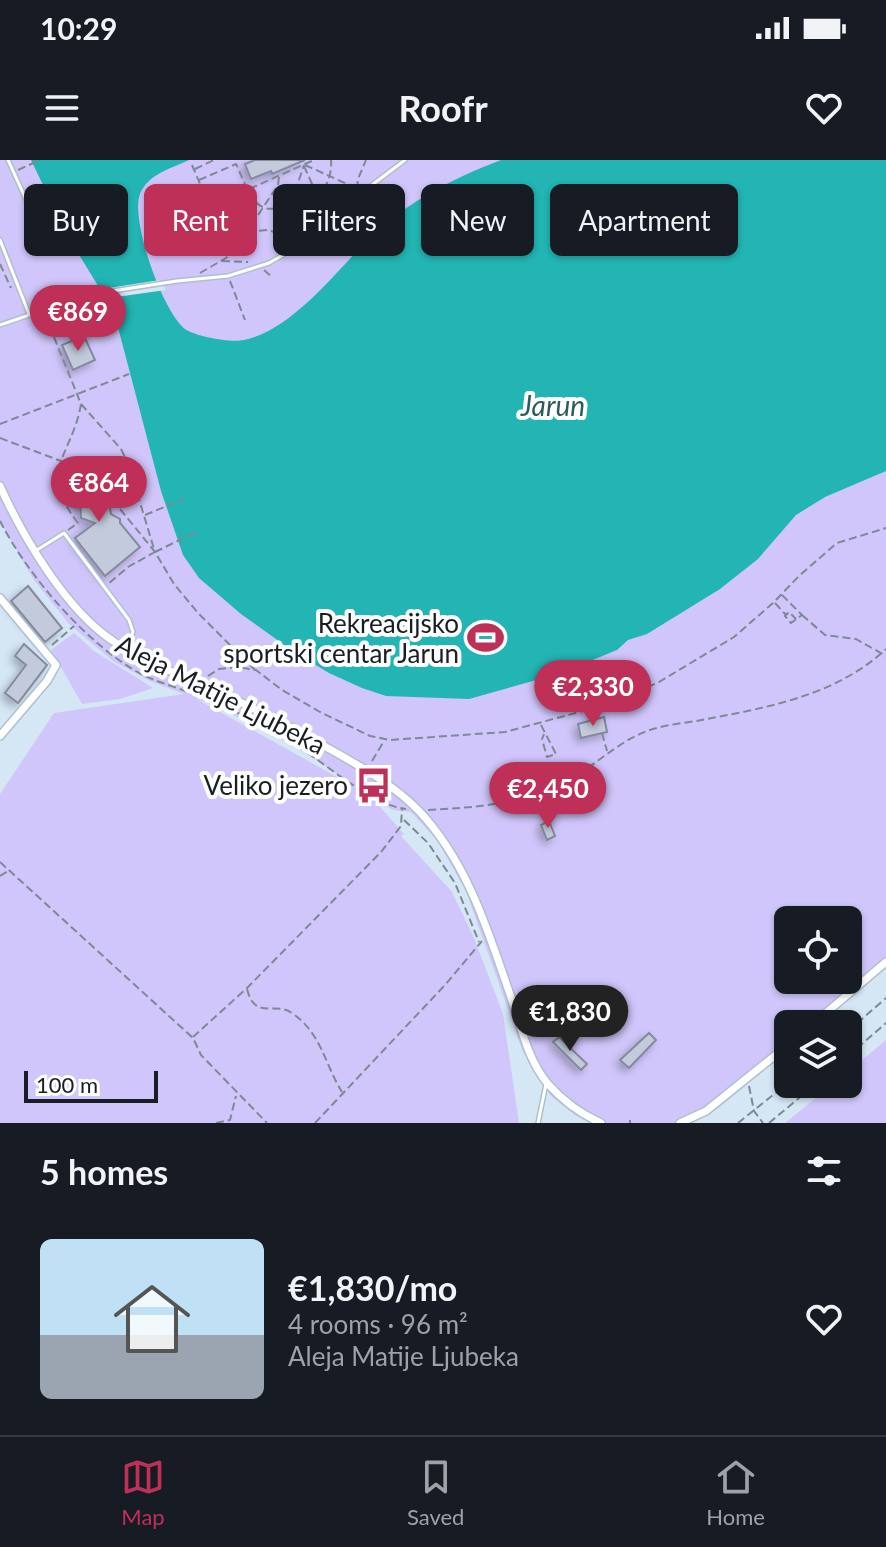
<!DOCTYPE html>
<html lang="en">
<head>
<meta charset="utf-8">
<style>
  :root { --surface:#171b24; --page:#242831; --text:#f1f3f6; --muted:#9ea1a6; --line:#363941; --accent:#bf3059 }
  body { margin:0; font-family:Lato,sans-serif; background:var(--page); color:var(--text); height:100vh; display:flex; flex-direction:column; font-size:30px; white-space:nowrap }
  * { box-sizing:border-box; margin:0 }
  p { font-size:26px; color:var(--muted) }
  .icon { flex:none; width:44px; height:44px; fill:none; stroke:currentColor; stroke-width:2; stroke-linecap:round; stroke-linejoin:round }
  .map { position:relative; height:963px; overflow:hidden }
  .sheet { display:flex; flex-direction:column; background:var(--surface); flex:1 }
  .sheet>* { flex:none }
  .hud { position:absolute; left:24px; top:24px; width:838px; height:72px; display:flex; gap:16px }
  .tools { position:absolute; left:774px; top:746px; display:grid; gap:16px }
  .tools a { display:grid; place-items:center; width:88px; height:88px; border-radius:12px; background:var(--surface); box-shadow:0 2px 6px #0004; font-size:40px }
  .scale { position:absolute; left:24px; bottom:20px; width:134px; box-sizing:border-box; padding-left:8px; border:4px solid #181e23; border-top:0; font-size:22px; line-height:28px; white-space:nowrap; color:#181e23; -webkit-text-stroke:6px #fff; paint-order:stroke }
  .price { position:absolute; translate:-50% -68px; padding:0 18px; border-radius:28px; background:var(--accent); color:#fff; font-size:26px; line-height:52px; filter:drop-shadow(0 2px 4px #0008) }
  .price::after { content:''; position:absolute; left:50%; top:48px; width:24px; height:18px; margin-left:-12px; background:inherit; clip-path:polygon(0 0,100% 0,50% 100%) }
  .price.current { background:#222; color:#fff }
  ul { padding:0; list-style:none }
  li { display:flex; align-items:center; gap:24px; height:200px; padding:0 40px }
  li span { display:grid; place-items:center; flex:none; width:224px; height:160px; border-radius:12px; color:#555 }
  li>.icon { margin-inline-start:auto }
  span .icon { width:96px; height:96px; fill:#fffc; stroke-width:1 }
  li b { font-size:34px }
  h2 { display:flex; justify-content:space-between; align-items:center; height:96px; padding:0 40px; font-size:34px }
  .tag { padding:0 28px; border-radius:12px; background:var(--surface); box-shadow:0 2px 6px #0004; font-size:28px; line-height:72px }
  .tag.current { background:var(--accent); color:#fff }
  .status { display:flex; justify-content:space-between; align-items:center; height:56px; padding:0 40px; background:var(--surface); direction:ltr }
  .status svg { height:22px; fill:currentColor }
  header { display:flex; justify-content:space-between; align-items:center; height:104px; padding:0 40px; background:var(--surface); font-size:36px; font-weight:700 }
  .tabs { display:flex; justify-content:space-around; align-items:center; height:112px; border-top:2px solid var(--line); background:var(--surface); font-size:22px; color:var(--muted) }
  .tabs a { display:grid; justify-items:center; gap:4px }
  .tabs .current { color:var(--accent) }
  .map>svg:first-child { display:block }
</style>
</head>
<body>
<div class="status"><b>10:29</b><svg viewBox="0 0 49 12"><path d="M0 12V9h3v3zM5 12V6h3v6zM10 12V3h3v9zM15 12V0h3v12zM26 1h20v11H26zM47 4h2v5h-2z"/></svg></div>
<header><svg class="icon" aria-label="menu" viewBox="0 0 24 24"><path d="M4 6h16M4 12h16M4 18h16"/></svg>Roofr<svg class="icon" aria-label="heart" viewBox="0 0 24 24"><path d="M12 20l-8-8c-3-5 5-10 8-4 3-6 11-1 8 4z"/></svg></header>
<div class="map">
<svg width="886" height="963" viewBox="0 0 886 963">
  <defs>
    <filter id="shadow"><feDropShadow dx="-4" dy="4" stdDeviation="4" flood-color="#0004"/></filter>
  </defs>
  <rect width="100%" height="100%" fill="#d5e6f5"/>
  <!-- green -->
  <path fill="#d0c6fb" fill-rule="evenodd" d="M0,0h886v807l-67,57h-31v26l-71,59 -26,14h-101l-15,-8 -25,-20 -27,-43 -57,-161 -29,-51 -26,-28 -18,-2 -20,-11 31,35 -3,2 51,56 22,46 29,76 16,109h-519v-329l54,-81 130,-19 -34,-13 -37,-20 -44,-37 -35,-44 -34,-58zM195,538c55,23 112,52 160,89zM788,760h60v60h-60z
    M74,473l20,18 59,37 -33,11 -38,5 -31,-54z
    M886,880v83h-101l48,-39h15v-12z"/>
  <!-- water -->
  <path fill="#22b5b3" d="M31,0h158c-17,8 -41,14 -49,34 -10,27 23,118 45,135 12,8 46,14 59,11 45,-9 87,-62 118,-94 37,-40 89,-67 139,-86h385v311l-61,26 -29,18 -38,44 -38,30 -73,45 -19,6 -11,10 -56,23 -92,26 -83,-3 -24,-8 -33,-15 -35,-21 -53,-38 -42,-36 -16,-23 -22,-64 -47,-179 -47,-77z"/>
  <!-- pier -->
  <path fill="#d5e6f5" d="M160,120l6,10 -64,9 -6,-9z"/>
  <!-- building -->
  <path fill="#c2cadc" stroke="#838a9c" stroke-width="2" filter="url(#shadow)" d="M255,0h50l-33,14 -1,-3 -20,8 -6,-15z
    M84,176l11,24 -22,10 -11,-25z
    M75,307l16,7 2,16 15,6 3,18 9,5v4l20,24 -35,29 -30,-38 20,-15 -14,-5 -1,-17 -17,-6 -1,-17z
    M28,426l34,42 -17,14 -34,-41z
    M24,484l23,21 -29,38 -13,-10 21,-28 -11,-9z
    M604,557l3,15 -26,6 -3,-14z
    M549,661l6,15 -8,4 -6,-15z
    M538,832l19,29 -10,6 -19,-28z
    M649,873l7,7 -27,28 -9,-8z
    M559,877l28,27 -6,6 -28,-28z"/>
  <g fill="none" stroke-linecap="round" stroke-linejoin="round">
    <defs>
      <path id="service" d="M8,0l21,46
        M0,80l29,74
        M0,165l87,-30 90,-14 51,-5 41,-13 35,-20 56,-49 45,-34
        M37,390l27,-17 65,87 4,12 -6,15
        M538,963l8,-39"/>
      <path id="minor" d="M0,326c23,51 66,124 113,155 28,20 61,31 93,45 44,20 87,42 129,66 30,17 61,35 84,59 51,54 71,127 95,195 8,26 16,57 34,78 15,17 33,30 53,39
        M0,438l56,67 -9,16 -47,55
        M813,864l73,-62
        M680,963l26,-12 82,-66"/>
    </defs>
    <!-- service casing -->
    <use href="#service" stroke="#aebfce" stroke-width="6"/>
    <!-- minor casing -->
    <use href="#minor" stroke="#aebfce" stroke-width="10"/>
    <!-- path -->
    <path stroke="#7d8993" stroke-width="2" stroke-dasharray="8 4" stroke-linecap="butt" d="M192,5l23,54 9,10 11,4 32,-3 32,9
      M305,5l51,23
      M304,6l22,49
      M195,9l19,-9
      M18,10l22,-10
      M279,17l-1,8c5,3 11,8 17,11 25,10 38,-16 36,-36
      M199,20l37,-16c13,27 21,63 57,34l11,-33
      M357,29l1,-10 8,-19
      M33,44l45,-19
      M173,63l141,-63
      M222,101l26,1
      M0,104l11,24
      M264,110l8,7
      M200,113l26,-15 10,-10 42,-63
      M230,121l15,39
      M45,155l36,89 40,45 7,14 27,89 -27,15 -20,17
      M0,264l129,-50
      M0,278l90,34 65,80 19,32 24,29 57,57
      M145,355l39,-16
      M0,361c28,55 88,125 143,154 14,7 30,11 45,17 34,13 68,28 99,47 34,20 82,66 119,70
      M68,370l10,-7c-42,-54 -6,-66 3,-119
      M155,392l41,-20
      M782,435l20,20 -11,8 -6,-7 4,-4 7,7
      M775,443l11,12
      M802,455l23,20 31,4 30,17
      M52,485l22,-19
      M208,516l11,-7 17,-2 20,3 26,20 38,22 50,24 20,4 115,-8 104,-28 50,-22 75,-45 39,-34 27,-28 37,-32 49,-15
      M541,565l15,29 -9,3 -5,-18 2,-5
      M602,573l5,18
      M372,601l12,-20
      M428,650c53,-3 101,-6 147,-34 24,-14 45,-35 72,-45 19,-7 41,-8 60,-12 64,-12 131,-25 179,-70
      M404,660l24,23 27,40 24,59
      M0,702l193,176 8,17 66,68
      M0,716l8,-5
      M247,829c8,32 28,12 45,24 30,21 32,50 50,79
      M848,871l38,-33
      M193,877l54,-49 134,-136 20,-26 1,-17
      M848,896l38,-33
      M749,926l5,25 9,12
      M630,960v3
      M216,963l14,-3 6,-24
      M315,963l130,-138 37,-44
      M738,963l50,-40
      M769,963l47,-39"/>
    <!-- service -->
    <use href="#service" stroke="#fff" stroke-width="3"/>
    <!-- minor -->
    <use href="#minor" stroke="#fff" stroke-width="7"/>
  </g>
  <!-- icons -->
  <defs>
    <symbol id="stadium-bare" viewBox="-9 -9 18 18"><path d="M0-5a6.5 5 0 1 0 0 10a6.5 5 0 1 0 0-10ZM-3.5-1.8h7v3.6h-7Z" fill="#bf3059" stroke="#fff" stroke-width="2.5" paint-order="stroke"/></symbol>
    <symbol id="bus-bare" viewBox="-9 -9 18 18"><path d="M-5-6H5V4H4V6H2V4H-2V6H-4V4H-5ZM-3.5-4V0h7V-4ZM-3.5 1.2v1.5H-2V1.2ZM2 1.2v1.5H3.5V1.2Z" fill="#bf3059" stroke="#fff" stroke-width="2.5" paint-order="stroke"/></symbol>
  </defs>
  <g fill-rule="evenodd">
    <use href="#stadium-bare" x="460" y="452" width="51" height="51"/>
    <use href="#bus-bare" x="348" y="600" width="51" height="51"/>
  </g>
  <g text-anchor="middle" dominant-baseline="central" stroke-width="8" stroke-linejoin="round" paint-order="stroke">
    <!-- poi labels -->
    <g font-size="26" fill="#181e23" stroke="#fff" text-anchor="end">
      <text x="459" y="463">Rekreacijsko<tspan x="459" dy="30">sportski centar Jarun</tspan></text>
      <text x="348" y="625">Veliko jezero</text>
    </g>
    <!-- street labels -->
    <g font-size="26" fill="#181e23" stroke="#fff">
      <text transform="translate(221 534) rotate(27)">Aleja Matije Ljubeka</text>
    </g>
    <!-- water labels -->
    <g font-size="28" font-style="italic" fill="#275e5d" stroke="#fff">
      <text x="553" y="245">Jarun</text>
    </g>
  </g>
</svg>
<div class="tools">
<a><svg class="icon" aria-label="locate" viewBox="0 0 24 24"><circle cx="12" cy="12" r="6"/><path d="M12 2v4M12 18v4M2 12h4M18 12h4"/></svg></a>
<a><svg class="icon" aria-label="layers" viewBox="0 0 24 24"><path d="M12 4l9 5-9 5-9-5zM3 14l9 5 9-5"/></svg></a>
</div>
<div class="scale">100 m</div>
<b class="price" style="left:78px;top:193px">€869</b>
<b class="price" style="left:99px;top:364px">€864</b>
<b class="price" style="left:593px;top:568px">€2,330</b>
<b class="price" style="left:548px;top:670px">€2,450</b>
<b class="price current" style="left:570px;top:893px">€1,830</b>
<div class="hud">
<a class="tag">Buy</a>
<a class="tag current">Rent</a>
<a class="tag">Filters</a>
<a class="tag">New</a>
<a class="tag">Apartment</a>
</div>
</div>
<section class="sheet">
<h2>5 homes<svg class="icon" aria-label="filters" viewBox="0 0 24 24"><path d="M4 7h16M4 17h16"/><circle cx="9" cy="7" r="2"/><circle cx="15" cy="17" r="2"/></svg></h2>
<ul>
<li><span style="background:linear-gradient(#bfe0f5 60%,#9aa5b1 0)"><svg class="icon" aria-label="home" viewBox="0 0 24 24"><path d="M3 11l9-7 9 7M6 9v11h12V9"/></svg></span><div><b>€1,830/mo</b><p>4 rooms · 96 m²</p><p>Aleja Matije Ljubeka</p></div><svg class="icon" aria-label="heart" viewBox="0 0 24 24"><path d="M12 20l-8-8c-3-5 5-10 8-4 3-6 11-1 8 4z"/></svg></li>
</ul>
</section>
<nav class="tabs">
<a class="current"><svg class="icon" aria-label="map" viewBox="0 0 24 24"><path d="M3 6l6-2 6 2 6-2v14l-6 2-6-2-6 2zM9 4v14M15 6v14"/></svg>Map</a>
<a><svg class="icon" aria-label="saved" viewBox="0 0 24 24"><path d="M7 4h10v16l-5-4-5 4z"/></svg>Saved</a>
<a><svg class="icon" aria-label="home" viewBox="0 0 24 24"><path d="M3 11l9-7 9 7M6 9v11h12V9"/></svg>Home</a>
</nav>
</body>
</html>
